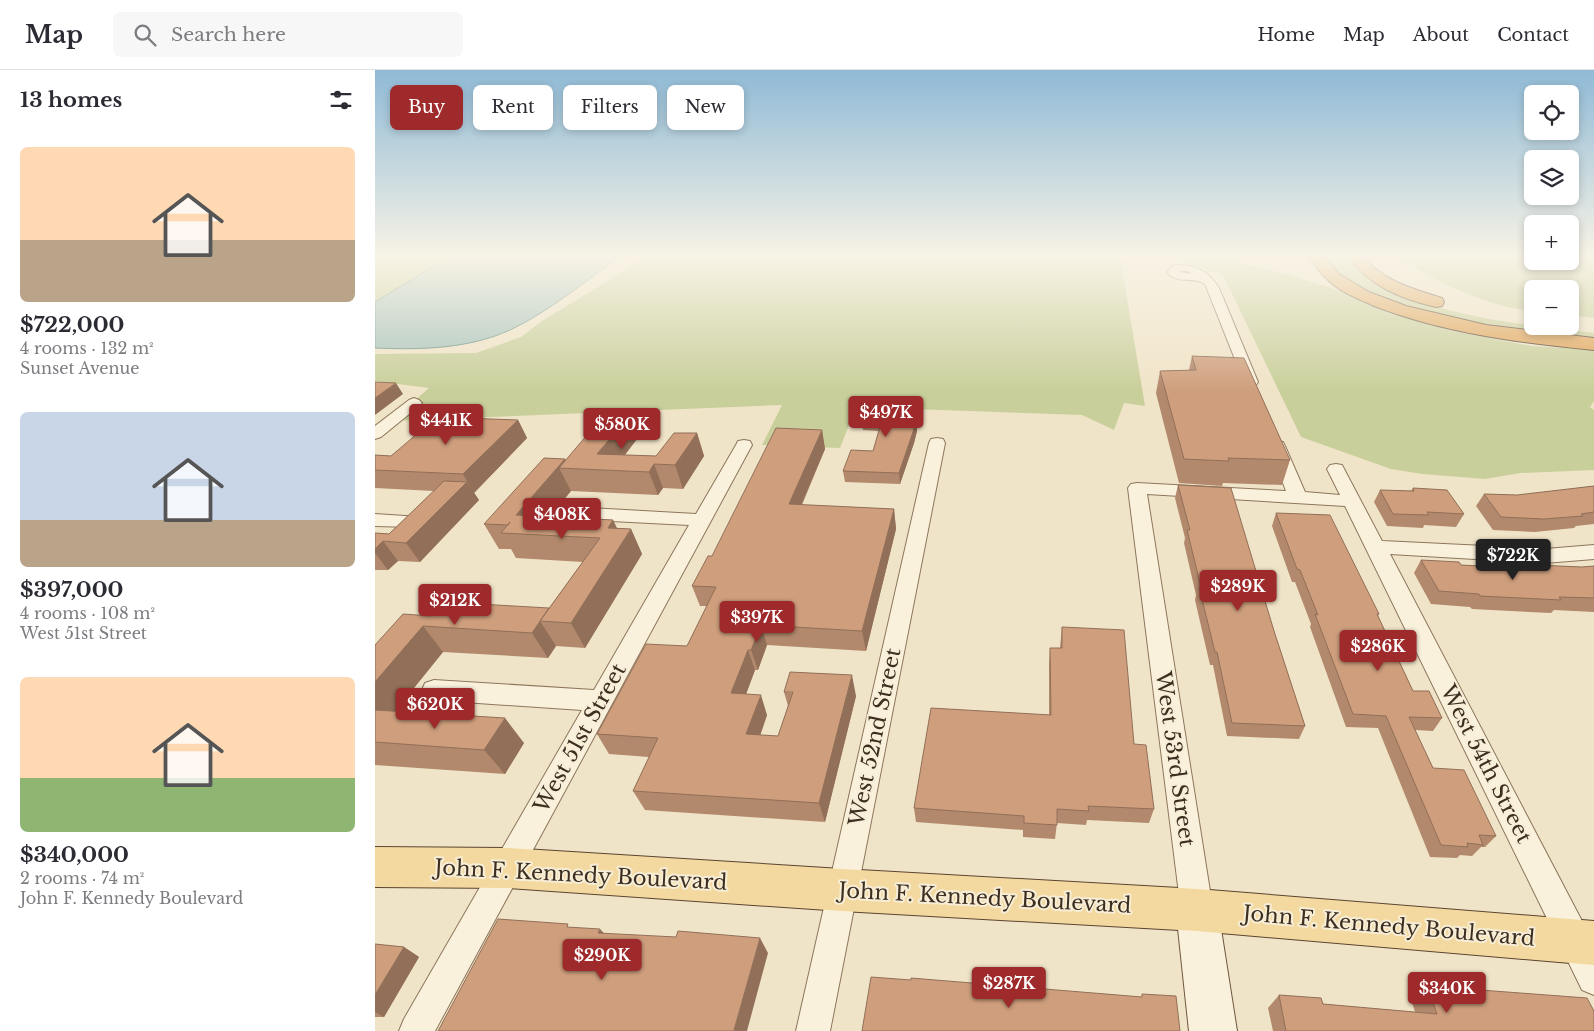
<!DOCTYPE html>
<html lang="en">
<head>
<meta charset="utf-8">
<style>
  :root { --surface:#fff; --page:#f7f7f7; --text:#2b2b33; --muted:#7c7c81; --line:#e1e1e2; --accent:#9e2a2b }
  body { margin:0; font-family:"Libre Baskerville",serif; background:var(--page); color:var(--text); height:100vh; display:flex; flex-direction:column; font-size:19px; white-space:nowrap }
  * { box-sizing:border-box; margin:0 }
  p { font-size:16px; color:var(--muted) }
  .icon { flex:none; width:28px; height:28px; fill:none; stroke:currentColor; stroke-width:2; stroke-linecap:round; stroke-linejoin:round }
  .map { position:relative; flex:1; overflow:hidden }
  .drawer { display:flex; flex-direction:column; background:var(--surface); width:375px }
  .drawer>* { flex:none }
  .top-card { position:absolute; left:15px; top:15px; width:475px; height:45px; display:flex; gap:10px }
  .controls { position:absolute; left:1149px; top:15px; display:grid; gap:10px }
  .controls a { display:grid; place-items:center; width:55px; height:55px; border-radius:8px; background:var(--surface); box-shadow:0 2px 8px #0003; font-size:25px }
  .price { position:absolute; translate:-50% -42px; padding:0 11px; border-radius:5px; background:var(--accent); color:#fff; font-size:16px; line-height:32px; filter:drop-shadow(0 1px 2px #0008) }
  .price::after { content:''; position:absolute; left:50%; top:30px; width:15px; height:11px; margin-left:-8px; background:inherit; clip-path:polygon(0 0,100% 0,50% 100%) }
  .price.on { background:#222; color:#fff }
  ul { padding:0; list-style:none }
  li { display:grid; align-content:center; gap:10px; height:265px; padding:0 20px }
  li span { display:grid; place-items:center; height:155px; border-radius:8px; color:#555 }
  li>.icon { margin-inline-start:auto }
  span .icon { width:90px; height:90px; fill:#fffc; stroke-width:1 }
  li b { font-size:21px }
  h2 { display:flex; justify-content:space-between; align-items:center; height:60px; padding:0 20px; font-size:21px }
  .pill { padding:0 18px; border-radius:8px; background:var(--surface); box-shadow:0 2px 8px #0003; font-size:18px; line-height:45px }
  .pill.on { background:var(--accent); color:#fff }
  header { display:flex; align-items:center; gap:30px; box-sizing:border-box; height:70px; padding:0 25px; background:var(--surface); border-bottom:1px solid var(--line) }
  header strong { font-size:24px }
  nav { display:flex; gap:28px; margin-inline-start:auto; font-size:18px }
  .search { width:350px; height:45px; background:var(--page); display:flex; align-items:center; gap:12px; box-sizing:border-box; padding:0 18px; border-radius:8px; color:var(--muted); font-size:19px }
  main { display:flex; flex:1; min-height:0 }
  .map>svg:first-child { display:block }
</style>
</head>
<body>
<header>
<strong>Map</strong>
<div class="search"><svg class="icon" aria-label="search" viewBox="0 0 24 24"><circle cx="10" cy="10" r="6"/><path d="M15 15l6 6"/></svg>Search here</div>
<nav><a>Home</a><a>Map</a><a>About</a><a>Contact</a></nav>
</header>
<main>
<section class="drawer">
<h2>13 homes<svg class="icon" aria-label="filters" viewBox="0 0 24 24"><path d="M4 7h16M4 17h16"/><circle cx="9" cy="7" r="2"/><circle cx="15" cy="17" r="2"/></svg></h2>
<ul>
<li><span style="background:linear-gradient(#ffd9b3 60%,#b9a48a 0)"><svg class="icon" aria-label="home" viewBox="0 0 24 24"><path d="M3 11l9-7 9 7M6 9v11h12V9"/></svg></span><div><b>$722,000</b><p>4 rooms · 132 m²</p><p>Sunset Avenue</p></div></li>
<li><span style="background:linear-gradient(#c9d6e8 70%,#b9a48a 0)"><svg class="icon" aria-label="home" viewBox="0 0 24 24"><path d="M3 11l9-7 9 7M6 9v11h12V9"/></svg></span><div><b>$397,000</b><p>4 rooms · 108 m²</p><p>West 51st Street</p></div></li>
<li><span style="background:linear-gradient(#ffd9b3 65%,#8fb573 0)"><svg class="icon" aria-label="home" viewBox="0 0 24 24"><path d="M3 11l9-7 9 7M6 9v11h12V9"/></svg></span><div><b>$340,000</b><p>2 rooms · 74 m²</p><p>John F. Kennedy Boulevard</p></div></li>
</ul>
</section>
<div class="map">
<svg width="1219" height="961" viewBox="0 0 1219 961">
  <rect width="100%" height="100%" fill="#f0e4c8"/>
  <!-- green -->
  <path fill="#c9cf9b" d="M0,186h76l-76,46z
    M283,186h462l25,150 -21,-3 -10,27 -32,-15 -226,-8 -16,41 -78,-3 20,-40 -391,16 38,-33 -54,-7v-27l101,-1 45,-16 21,-16 103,-63z
    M779,186h73l16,8 50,12 48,15 47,22 64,18 80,15 62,4v51l-4,6 4,3v60l-73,3 -36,6 -63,-5 -31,-5 -90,-32 -78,-162 -5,-3h-9l-7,-5 -19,-4 -1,-3z
    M953,186h18l1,4c10,8 20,17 31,23 61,34 148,42 216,50v5c-71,-3 -200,-22 -256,-66 -4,-4 -7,-10 -10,-16z
    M1019,186h138l1,5h37v-5h24v62l-24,-3v-26h-37l-1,22c-53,-6 -92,-29 -138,-55z"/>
  <!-- water -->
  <path fill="#a9c4bc" stroke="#6f938a" d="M76,186h170c-34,24 -74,57 -111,74 -41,19 -91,20 -135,18v-46z"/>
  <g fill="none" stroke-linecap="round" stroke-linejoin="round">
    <defs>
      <path id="street" d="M802,195c20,0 31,6 42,23l39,94 -2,3h-10l-2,-3 -39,-98c-12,-8 -27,1 -38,-12l6,-6zM813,201l4,3 -12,-2v-1z
        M39,328l5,2 3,3 -3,3 -38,31 -6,2v-13l34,-26z
        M562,368l6,1 2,4 -115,588h-34l133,-588 2,-4z
        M369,370l6,1 2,4 -317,586h-36l5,-12 178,-309 -148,-10 -9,-3 -3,-7 3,-7 9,-3 160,10 95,-165 -117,-6 -7,-2 -2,-4 2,-4 7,-2 124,7 40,-69 2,-4z
        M902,371l6,1 2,4 20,46 35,3 -13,-26 3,-4 6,-1 6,1 40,76 163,8 49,-4v14l-49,4 -155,-9 204,390v51l-12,-5 -237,-484 -198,-12 66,416 -5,11 -11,5 -11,-5 -5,-11 -53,-422 3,-4 6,-1 149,8 -17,-45 2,-4z
        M0,444l45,3 3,4 -3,4 -7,2 -38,-1z"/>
      <path id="secondary" d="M822,819l15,6 6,15 19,121h-48l-13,-121 6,-15z"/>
      <path id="primary" d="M0,777l132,1 335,21 355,20 397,32v44l-397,-34 -355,-20 -335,-23 -132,-1z"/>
      <path id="highway" d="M934,186h15l15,18 30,18 37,14 80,19 108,13v12c-74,-7 -150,-17 -220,-44 -15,-7 -34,-14 -46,-26 -7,-6 -14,-16 -19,-24z
        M973,186h15c19,25 51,33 79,42l2,4 -2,4 -6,1c-34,-8 -68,-21 -88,-51z"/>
    </defs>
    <!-- street casing -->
    <use href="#street" stroke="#8d765c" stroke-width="2"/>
    <!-- secondary casing -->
    <use href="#secondary" stroke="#6f573f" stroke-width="2"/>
    <!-- primary casing -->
    <use href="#primary" stroke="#5b4430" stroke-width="2"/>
    <!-- highway casing -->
    <use href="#highway" stroke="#5b4430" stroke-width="2"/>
    <!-- street -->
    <use href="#street" fill="#faf1dc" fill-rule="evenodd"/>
    <!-- secondary -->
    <use href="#secondary" fill="#faf1dc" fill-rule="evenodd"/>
    <!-- primary -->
    <use href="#primary" fill="#f3d9a0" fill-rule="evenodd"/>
    <!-- highway -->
    <use href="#highway" fill="#e0a458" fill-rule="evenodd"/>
  </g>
  <!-- wall -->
  <path fill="#b2896c" d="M817,286l98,104 -8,25 -59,-2 -1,3 -43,-3 -23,-90 4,-22 29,-1z
    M542,342l-2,8h1l1,11 -3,12 -14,41 -55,-2 -2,-11 30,-20 6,-20 -16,-1 -2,-10z
    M143,350l9,18 -53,55 5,7 -59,62 -22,-1 -10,9h-13v-37l14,1 45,-43 -59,-3v-33l16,1z
    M447,360l3,19 -23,56 92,4 2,20 -30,122 -99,-6 -9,25h-3l-9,24 21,21 -7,20 18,1 10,-30 -4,-14 72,4 -31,126 -180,-12 -12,-19 16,-34 -40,-3 -12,-20 90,-88 20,-40h-7l-8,-20 20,-30z
    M322,363l7,23 -21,33 -20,-1 -5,7 -87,-4 -22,26 64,3 4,8 14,1 11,25 -57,94 -29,-2 -8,12 -105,-6 -48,59 129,32 -19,31 -130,-9v-120l56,-29 118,-8 34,-46 -67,-4 -5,-9h-12l-15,-25 81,-65 1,1 71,-21 -12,16 31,1z
    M803,415l96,146 31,95 -6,13 -72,-3 -14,-71h-3l-15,-65 1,-5 -12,-52 1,-5 -10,-40z
    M1219,416v38l-18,2 -2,2 -39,4 -42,-2 -17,-24 8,-12 33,1z
    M1038,418l51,26 -8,13 -32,-2 -1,3 -36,-2 -13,-24 6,-12 31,1z
    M901,443l103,101 -1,2 35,75 29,27 -9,13 -18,-1 18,38 63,68 -11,11h-4l-9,9 -12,-1 -3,3 -27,-1 -52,-129 -32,-1 -36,-100 1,-3 -16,-42h-3l-20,-56z
    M1046,490l40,5 72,3 3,-3 46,2 12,-1v46l-40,-2 -3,3 -79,-4 -2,-2 -39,-3 -17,-31z
    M687,557l72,117 20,65 -5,14 -62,-3 -1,5 -29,-2 -2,16 -32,-2v-7l-107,-8 -2,-14 135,-93v-52l1,-15h10z
    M0,874l29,3 15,10 -35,60h-9z
    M1052,916l167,45h-321l-5,-23 11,-13 44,9 92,8 -4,-13z"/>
  <!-- shaded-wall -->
  <path fill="#916f58" d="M21,313l7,11 -28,21v-17z
    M541,332l1,10 -5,19 -1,-11z
    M254,346l8,23 -24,31 -16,-16z
    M143,350l9,18 -53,55 -11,-19z
    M541,350l1,11 -3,12 -14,41 -1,-11z
    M447,360l3,19 -32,75 -4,-20z
    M322,363l7,23 -21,33 -8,-24z
    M190,389l5,9h-11l12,23 -36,44 -19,-20z
    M279,394l9,24 -5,7 -9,-23z
    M92,412l12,18 -59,62 -14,-19z
    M519,439l2,20 -30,122 -4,-20z
    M238,450l10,22 8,-13 11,25 -57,94 -14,-25 37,-95z
    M8,471l15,20 -10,9 -13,-17v-4z
    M174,538l-9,13 16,25 -8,12 -16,-25z
    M386,555l6,20 -9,25 -7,-20z
    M48,556l20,26 -66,82 -2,-2v-50z
    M373,580l7,20 -16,43 -8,-20z
    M477,605l4,21 -31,126 -6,-19z
    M386,625l6,20 -13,39 -8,-20z
    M130,648l19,25 -19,31 -21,-24z
    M225,859l14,15 -16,-11z
    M385,868l8,15 -21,78 -13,-1z
    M29,877l15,10 -35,60 -9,-5v-17z"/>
  <!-- building -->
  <path fill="#cf9f7d" stroke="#916f58" d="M817,286l52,2 46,102 -62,-2 1,3 -45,-2 -24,-88 36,-1z
    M0,312l21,1 -21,15z
    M494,330l47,2 -5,18h5l-3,12 -14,41 -56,-2 8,-21 22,1 9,-31h-21z
    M229,345l25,1 -32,38 59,2 18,-23h23l-22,32 -21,-1 -5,8 -90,-4z
    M62,347l81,3 -55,54 -88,-4v-15l16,1z
    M401,358l46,2 -33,74 105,5 -32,122 -101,-6 -10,25h-3l-17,43 30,2 -15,39 32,2 15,-44h-9l6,-20 62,3 -33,128 -186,-12 25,-53 -61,-4 49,-90 41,2 29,-59 -24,-1 16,-30h4z
    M169,388l21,1 -49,56 97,5 -5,8 23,1 -60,94 -31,-2 60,-83 -99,-5 9,-11 -2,3 -24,-1z
    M69,411l23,1 -61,61 -23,-2 -8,8v-16l14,1z
    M803,415l53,3 43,143 31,95 -73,-3 -15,-71h-2l-16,-65h2l-14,-57h3z
    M1219,416v26l-13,2 2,2 -39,3 -43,-2 -17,-23 33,1z
    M1038,418l34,2 17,24 -37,-2 2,3 -36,-1 -13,-24 34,1z
    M901,443l54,2 49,99h-2l36,77h16l13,27 -33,-1 24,51 31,2 32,66 -17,-1 4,10 -16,-2 1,4 -27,-2 -55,-129 -33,-2 -38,-100 3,1 -18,-45 -3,-1z
    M1046,490l38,2 2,3 77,4 -2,-4 46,2 12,-1v32l-35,-1 2,3 -81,-4 -1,-2 -40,-3z
    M68,532l106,6 -17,25 -109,-7 -48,56v-37l28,-31 28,2z
    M687,557l62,3 10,114 12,1 8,64 -66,-3 1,5 -32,-2v16l-33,-2v-7l-110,-8 17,-100 120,7 -1,-67h12z
    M0,640l130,8 -21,32 -109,-8z
    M123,849l70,5 -1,3 33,2 -2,4 78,4 2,-6 82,7 -26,92 13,1h-309z
    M0,874l29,3 -29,48z
    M496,907l40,3v-2l231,19v-3l34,2 4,35h-318z
    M1052,916l160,12 7,13v20h-308l-7,-36 42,3 2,6 114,10z"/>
  <!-- sky -->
  <linearGradient id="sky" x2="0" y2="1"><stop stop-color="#8fbad6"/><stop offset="0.58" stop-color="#f8f3e6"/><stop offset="1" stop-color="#f8f3e6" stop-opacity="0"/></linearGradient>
  <rect width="1219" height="321" fill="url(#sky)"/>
  <g text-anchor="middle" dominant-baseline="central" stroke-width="4" stroke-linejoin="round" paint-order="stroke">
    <!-- near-street labels -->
    <g font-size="21" fill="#3d2e20" stroke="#f7eed8">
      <text transform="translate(500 667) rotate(-78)">West 52nd Street</text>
      <text transform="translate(205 668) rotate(-61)">West 51st Street</text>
      <text transform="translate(800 689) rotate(82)">West 53rd Street</text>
      <text transform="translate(1111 694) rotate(63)">West 54th Street</text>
      <text transform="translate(206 805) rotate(3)">John F. Kennedy Boulevard</text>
      <text transform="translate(610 828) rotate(3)">John F. Kennedy Boulevard</text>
      <text transform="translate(1014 856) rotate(5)">John F. Kennedy Boulevard</text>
    </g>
  </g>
</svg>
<div class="controls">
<a><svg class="icon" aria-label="locate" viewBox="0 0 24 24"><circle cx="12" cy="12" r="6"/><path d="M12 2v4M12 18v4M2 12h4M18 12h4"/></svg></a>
<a><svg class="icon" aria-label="layers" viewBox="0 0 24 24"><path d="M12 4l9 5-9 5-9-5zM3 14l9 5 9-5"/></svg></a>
<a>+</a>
<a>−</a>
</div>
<b class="price" style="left:511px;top:368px">$497K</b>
<b class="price" style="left:71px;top:376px">$441K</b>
<b class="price" style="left:247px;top:380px">$580K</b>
<b class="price" style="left:187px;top:470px">$408K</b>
<b class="price on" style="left:1138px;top:511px">$722K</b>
<b class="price" style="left:863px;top:542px">$289K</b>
<b class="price" style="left:80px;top:556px">$212K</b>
<b class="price" style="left:382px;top:573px">$397K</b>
<b class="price" style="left:1003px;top:602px">$286K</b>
<b class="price" style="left:60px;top:660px">$620K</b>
<b class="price" style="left:227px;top:911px">$290K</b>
<b class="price" style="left:634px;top:939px">$287K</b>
<b class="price" style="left:1072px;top:944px">$340K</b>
<div class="top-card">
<a class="pill on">Buy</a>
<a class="pill">Rent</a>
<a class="pill">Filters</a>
<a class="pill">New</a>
</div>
</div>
</main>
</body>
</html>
